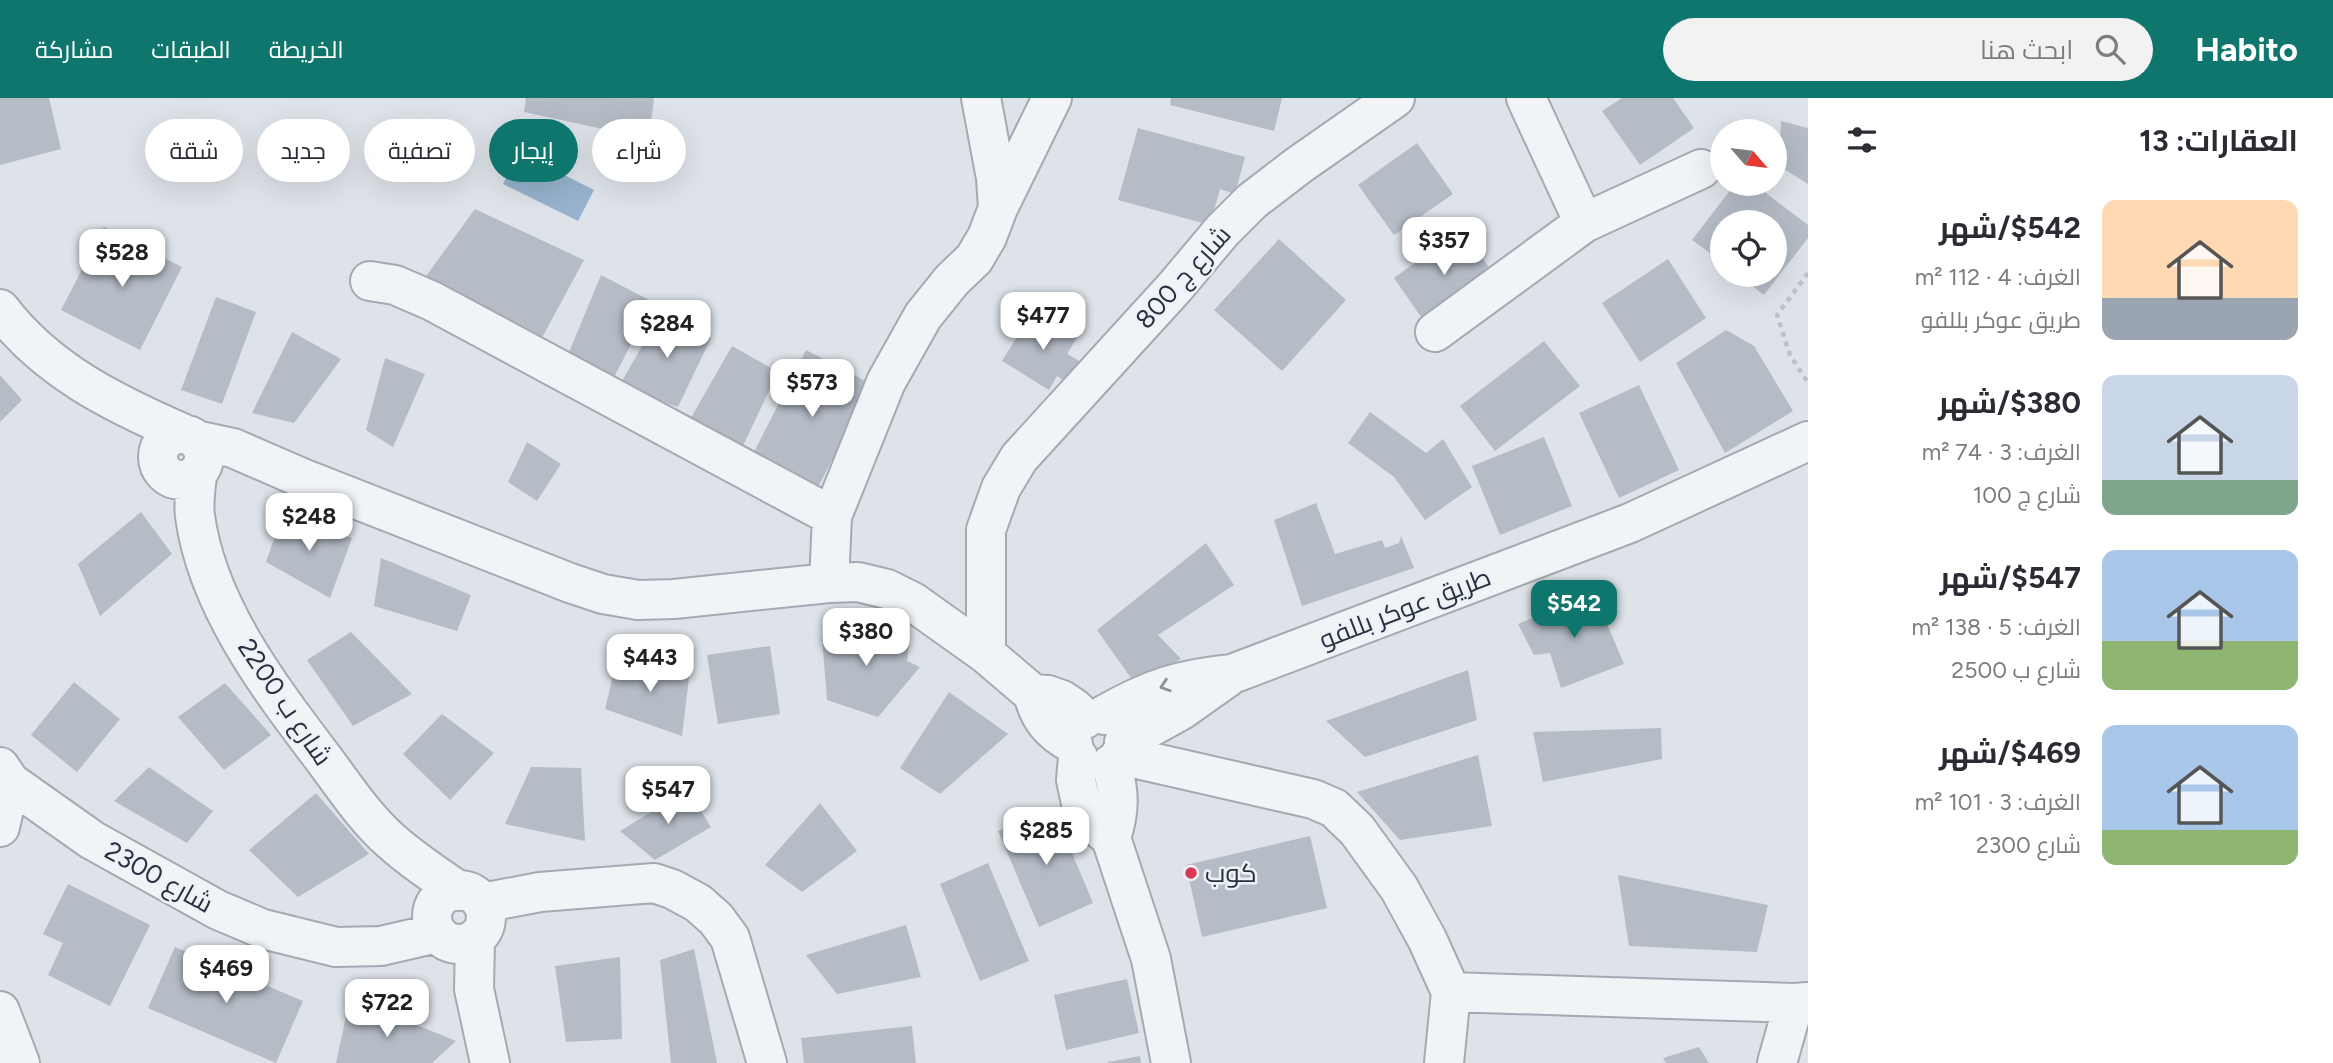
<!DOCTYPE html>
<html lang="ar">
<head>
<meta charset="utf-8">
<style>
  :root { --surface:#fff; --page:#f2f2f3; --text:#2b2b33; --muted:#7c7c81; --accent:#0f766e }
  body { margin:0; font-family:Figtree,Cairo,sans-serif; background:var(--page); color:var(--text); direction:rtl; height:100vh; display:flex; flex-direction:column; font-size:26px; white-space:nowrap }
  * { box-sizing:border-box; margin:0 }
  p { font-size:23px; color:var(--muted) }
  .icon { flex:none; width:38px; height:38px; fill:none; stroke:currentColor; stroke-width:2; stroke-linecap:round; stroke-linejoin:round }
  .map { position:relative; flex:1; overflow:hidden; direction:ltr }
  .panel { display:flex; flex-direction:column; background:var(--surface); width:525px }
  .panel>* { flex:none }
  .hud { position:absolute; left:21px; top:21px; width:665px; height:63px; direction:rtl; display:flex; gap:14px }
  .needle { width:46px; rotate:118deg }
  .fabs { position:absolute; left:1710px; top:21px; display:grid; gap:14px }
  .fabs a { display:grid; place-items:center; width:77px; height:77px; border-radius:50%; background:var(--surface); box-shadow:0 7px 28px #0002; font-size:35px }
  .price { position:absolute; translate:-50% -60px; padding:0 16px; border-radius:14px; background:#fff; color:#222; font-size:23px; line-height:46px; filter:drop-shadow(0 2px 4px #0008) }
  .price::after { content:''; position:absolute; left:50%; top:42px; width:21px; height:16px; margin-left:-10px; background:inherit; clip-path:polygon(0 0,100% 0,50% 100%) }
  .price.selected { background:var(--accent); color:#fff }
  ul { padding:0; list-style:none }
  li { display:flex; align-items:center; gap:21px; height:175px; padding:0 35px }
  li span { display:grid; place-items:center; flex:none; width:196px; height:140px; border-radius:14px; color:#555 }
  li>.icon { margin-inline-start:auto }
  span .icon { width:84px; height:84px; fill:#fffc; stroke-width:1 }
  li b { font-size:30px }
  h2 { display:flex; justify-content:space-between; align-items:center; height:84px; padding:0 35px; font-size:30px }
  .tag { padding:0 24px; border-radius:32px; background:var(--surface); box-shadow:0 7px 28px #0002; font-size:24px; line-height:63px }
  .tag.selected { background:var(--accent); color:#fff }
  header { display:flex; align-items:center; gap:42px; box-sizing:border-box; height:98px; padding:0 35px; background:var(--accent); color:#fff }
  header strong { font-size:33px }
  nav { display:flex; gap:38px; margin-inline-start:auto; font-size:24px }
  .search { width:490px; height:63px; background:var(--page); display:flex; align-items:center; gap:18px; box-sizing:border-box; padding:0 24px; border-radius:38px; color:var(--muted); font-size:26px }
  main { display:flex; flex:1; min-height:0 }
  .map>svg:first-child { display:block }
</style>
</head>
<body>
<header>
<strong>Habito</strong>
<div class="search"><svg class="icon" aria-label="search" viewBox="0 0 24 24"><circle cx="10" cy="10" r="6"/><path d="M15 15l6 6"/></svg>ابحث هنا</div>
<nav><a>الخريطة</a><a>الطبقات</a><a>مشاركة</a></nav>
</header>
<main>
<section class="panel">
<h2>العقارات: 13<svg class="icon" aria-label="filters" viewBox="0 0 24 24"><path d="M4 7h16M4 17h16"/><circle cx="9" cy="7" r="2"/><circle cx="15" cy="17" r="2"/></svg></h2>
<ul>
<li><span style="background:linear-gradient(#ffd9b3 70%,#9aa5b1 0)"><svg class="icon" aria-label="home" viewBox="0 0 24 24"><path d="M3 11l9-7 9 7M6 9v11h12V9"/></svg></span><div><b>$542/شهر</b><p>الغرف: 4 · 112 m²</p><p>طريق عوكر بللفو</p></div></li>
<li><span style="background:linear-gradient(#c9d6e8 75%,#7fa58c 0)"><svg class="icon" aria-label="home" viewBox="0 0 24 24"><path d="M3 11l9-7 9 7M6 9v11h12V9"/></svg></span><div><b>$380/شهر</b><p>الغرف: 3 · 74 m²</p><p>شارع ج 100</p></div></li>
<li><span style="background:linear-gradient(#a9c7e8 65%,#8fb573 0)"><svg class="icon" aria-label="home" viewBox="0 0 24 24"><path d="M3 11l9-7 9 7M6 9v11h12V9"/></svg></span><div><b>$547/شهر</b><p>الغرف: 5 · 138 m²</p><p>شارع ب 2500</p></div></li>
<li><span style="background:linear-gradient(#a9c7e8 75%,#8fb573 0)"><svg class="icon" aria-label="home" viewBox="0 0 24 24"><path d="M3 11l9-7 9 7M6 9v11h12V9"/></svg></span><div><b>$469/شهر</b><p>الغرف: 3 · 101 m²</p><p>شارع 2300</p></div></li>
</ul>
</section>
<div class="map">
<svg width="1808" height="965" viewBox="0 0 1808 965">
  <rect width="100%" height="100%" fill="#dee3e9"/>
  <!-- water -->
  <path fill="#96b2cc" d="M519,54l75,38 -16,31 -75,-37z"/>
  <!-- building -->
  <path fill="#b5bcc6" d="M0,0h49l12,51 -61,16z
    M526,0h128l-5,41 -125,-27z
    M1171,0h111l-8,33 -104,-26z
    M1622,0h51l21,30 -54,37 -38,-54z
    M1781,23l27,7v56l-29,-18z
    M1138,30l107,29 -10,37 -15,-5 -10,36 -92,-25z
    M1417,45l36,51 -59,41 -36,-50z
    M1735,86h19l54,41v13l-44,57 -26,-20h36v-53h-52v40l-30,-22z
    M475,111l109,51 -47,87 -113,-68z
    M104,129l78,40 -42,83 -79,-40z
    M1462,131l33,47 -69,48 -32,-46z
    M1279,141l67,61 -64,71 -68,-61z
    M1668,161l38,59 -66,44 -38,-59z
    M601,177l52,27 -42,81 -44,-26z
    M216,199l40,15 -34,92 -41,-14z
    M664,210l47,30 -33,69 -59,-21z
    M1033,213l44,27 -10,16 16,9 -13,21 -13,-8 -8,14 -47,-29z
    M1726,232l28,16 39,65 -68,42 -49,-90z
    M292,234l49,27 -47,64 -42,-10z
    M1544,243l36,45 -85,65 -35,-45z
    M732,248l46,26 -35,74 -55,-23z
    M806,252l65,34 -53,103 -65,-33z
    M385,260l40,16 -32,73 -27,-17z
    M0,277l22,25 -22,22z
    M1639,287l40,85 -60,28 -40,-85z
    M1370,314l56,41 17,-14 29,48 -47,33 -31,-43 -46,-34z
    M1544,339l28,69 -72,29 -28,-69z
    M527,344l34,22 -24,37 -29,-19z
    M1316,405l19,51 47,-14 3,8 14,-5 2,-7 13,32 -112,38 -28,-86z
    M141,414l31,42 -72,62 -22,-52z
    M283,415l69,25 -22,60 -64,-36z
    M1206,445l28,42 -76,50 23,24 -45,26 -39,-55z
    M381,460l90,37 -14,36 -83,-25z
    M1591,496l6,6 27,64 -63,24 -11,-35 -16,2 -16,-31z
    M840,523l70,19 -3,21 13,6 -42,50 -51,-17 -5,-63 15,2z
    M351,534l61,62 -59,32 -46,-66z
    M770,548l10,68 -62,10 -11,-69z
    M617,561l73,11 -8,66 -77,-27z
    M1468,572l9,50 -112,37 -39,-36z
    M74,584l46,37 -43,53 -46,-37z
    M225,585l46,52 -47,35 -46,-53z
    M949,594l59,42 -68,60 -40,-26z
    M442,616l52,39 -44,47 -47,-46z
    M1661,630l1,31 -119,23 -10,-50z
    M1478,657l14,71 -92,14 -43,-48z
    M149,669l64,44 -26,32 -73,-42z
    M531,669l50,1 4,73 -80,-17z
    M688,692l23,37 -56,33 -35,-29z
    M316,695l53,61 -71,43 -49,-47z
    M820,705l37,48 -55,41 -37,-27z
    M1053,710l40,95 -54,24 -41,-96z
    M1310,738l17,72 -125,29 -16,-72z
    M988,765l41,98 -49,20 -40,-97z
    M1618,777l150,30 -11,47 -128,-6z
    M68,786l82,41 -40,81 -62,-31 15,-32 -20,-9z
    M906,827l15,52 -84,17 -31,-39z
    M175,849l128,54 -27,62 -128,-55z
    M694,851l23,114h-46l-11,-103z
    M620,859l2,82 -56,3 -11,-76z
    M1127,881l12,54 -73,17 -12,-55z
    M350,900l106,43 -24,22h-96z
    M912,928l4,37h-112l-3,-25z
    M1699,949l10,16h-43l-3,-5z
    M1140,958l1,7h-33v-1z"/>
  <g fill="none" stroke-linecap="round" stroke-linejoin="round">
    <defs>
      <path id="minor" d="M1526,0l58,125
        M998,110l54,-110
        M370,183l25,4 37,16 400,215
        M0,211c46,61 113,94 182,124
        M1435,234l149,-109 117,-54
        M158 359a23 23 0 1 1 46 0a23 23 0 1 1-46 0Z
        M196,342l37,8 69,30 268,105 33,11 35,6 36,-1 155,-16 29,-1 29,7 26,13 73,52 47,40 15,1 14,5 12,8 11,11
        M197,376c-1,14 -4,29 -2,42 12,90 75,172 128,242 21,28 41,59 67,82 21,19 45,35 69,51
        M829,485l3,-67 54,-134 37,-66 29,-36 22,-21 13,-22 11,-29 -2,-30 -15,-80
        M986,556v-124l15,-42 18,-30 156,-171 47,-56 30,-30 47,-36 96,-67
        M1033,596c6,24 17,38 40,50
        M1104,617c45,-26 76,-36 128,-41l398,-151 178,-82
        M1124,644l56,-31 48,-34
        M1120,657l193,44 21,9 23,22 42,58 28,51 24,53 -7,71
        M1078,659l-2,23 5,23 12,20 18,15 40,121 20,104
        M1111,666c9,27 9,47 0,74
        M0,669l10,15 82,58 126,70 45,19 73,18 45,-1 56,-13
        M0,729l10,-45
        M432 819a27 27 0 1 1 54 0a27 27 0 1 1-54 0Z
        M482,805l58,-11 114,-9 18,6 26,14 18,16 14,19 37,125
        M475,842l-1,49 16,74
        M1451,894l343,11 14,-1
        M0,913l20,52
        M1777,965l17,-60"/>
    </defs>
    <!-- minor casing -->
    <use href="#minor" stroke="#a3aab3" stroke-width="42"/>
    <!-- path -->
    <path stroke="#bcc1c8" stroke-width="4.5" stroke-dasharray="5 5" stroke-linecap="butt" d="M1808,175l-31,42 13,40 18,28"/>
    <!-- minor -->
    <use href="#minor" stroke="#f1f4f7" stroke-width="38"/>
  </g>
  <!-- one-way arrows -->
  <defs><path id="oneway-chevron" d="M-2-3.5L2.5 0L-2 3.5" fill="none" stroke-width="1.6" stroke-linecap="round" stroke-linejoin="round" transform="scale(1.75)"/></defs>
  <use stroke="#8c929c" href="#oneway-chevron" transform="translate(1165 588) rotate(162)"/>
  <!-- markers -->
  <circle fill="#d83956" stroke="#eef2f7" stroke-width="2.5" cx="1191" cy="775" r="7"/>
  <g text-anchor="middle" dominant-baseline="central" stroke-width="5" stroke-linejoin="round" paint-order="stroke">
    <!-- street labels -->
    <g font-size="26" fill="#263141" stroke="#eef2f7">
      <text transform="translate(1183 179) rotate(-48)">شارع ج 800</text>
      <text transform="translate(1405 510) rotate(-21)">طريق عوكر بللفو</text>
      <text transform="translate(285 604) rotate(56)">شارع ب 2200</text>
      <text transform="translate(159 779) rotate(29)">شارع 2300</text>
    </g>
    <!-- poi labels -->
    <g font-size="26" fill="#263141" stroke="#eef2f7" text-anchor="start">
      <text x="1205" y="775">كوب</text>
    </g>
  </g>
</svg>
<div class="fabs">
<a><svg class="needle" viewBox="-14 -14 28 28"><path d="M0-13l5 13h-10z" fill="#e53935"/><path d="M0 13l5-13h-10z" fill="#7c7c81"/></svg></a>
<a><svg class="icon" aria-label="locate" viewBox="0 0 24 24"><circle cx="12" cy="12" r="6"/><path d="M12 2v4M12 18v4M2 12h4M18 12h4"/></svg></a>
</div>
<b class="price" style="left:1444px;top:179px">$357</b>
<b class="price" style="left:122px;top:191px">$528</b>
<b class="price" style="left:1043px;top:254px">$477</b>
<b class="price" style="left:667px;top:262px">$284</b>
<b class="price" style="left:812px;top:321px">$573</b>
<b class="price" style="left:309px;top:455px">$248</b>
<b class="price selected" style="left:1574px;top:542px">$542</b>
<b class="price" style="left:866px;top:570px">$380</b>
<b class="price" style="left:650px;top:596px">$443</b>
<b class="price" style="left:668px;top:728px">$547</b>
<b class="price" style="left:1046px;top:769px">$285</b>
<b class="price" style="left:226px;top:907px">$469</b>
<b class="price" style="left:387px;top:941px">$722</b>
<div class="hud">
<a class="tag">شراء</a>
<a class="tag selected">إيجار</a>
<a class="tag">تصفية</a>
<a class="tag">جديد</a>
<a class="tag">شقة</a>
</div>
</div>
</main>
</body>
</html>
